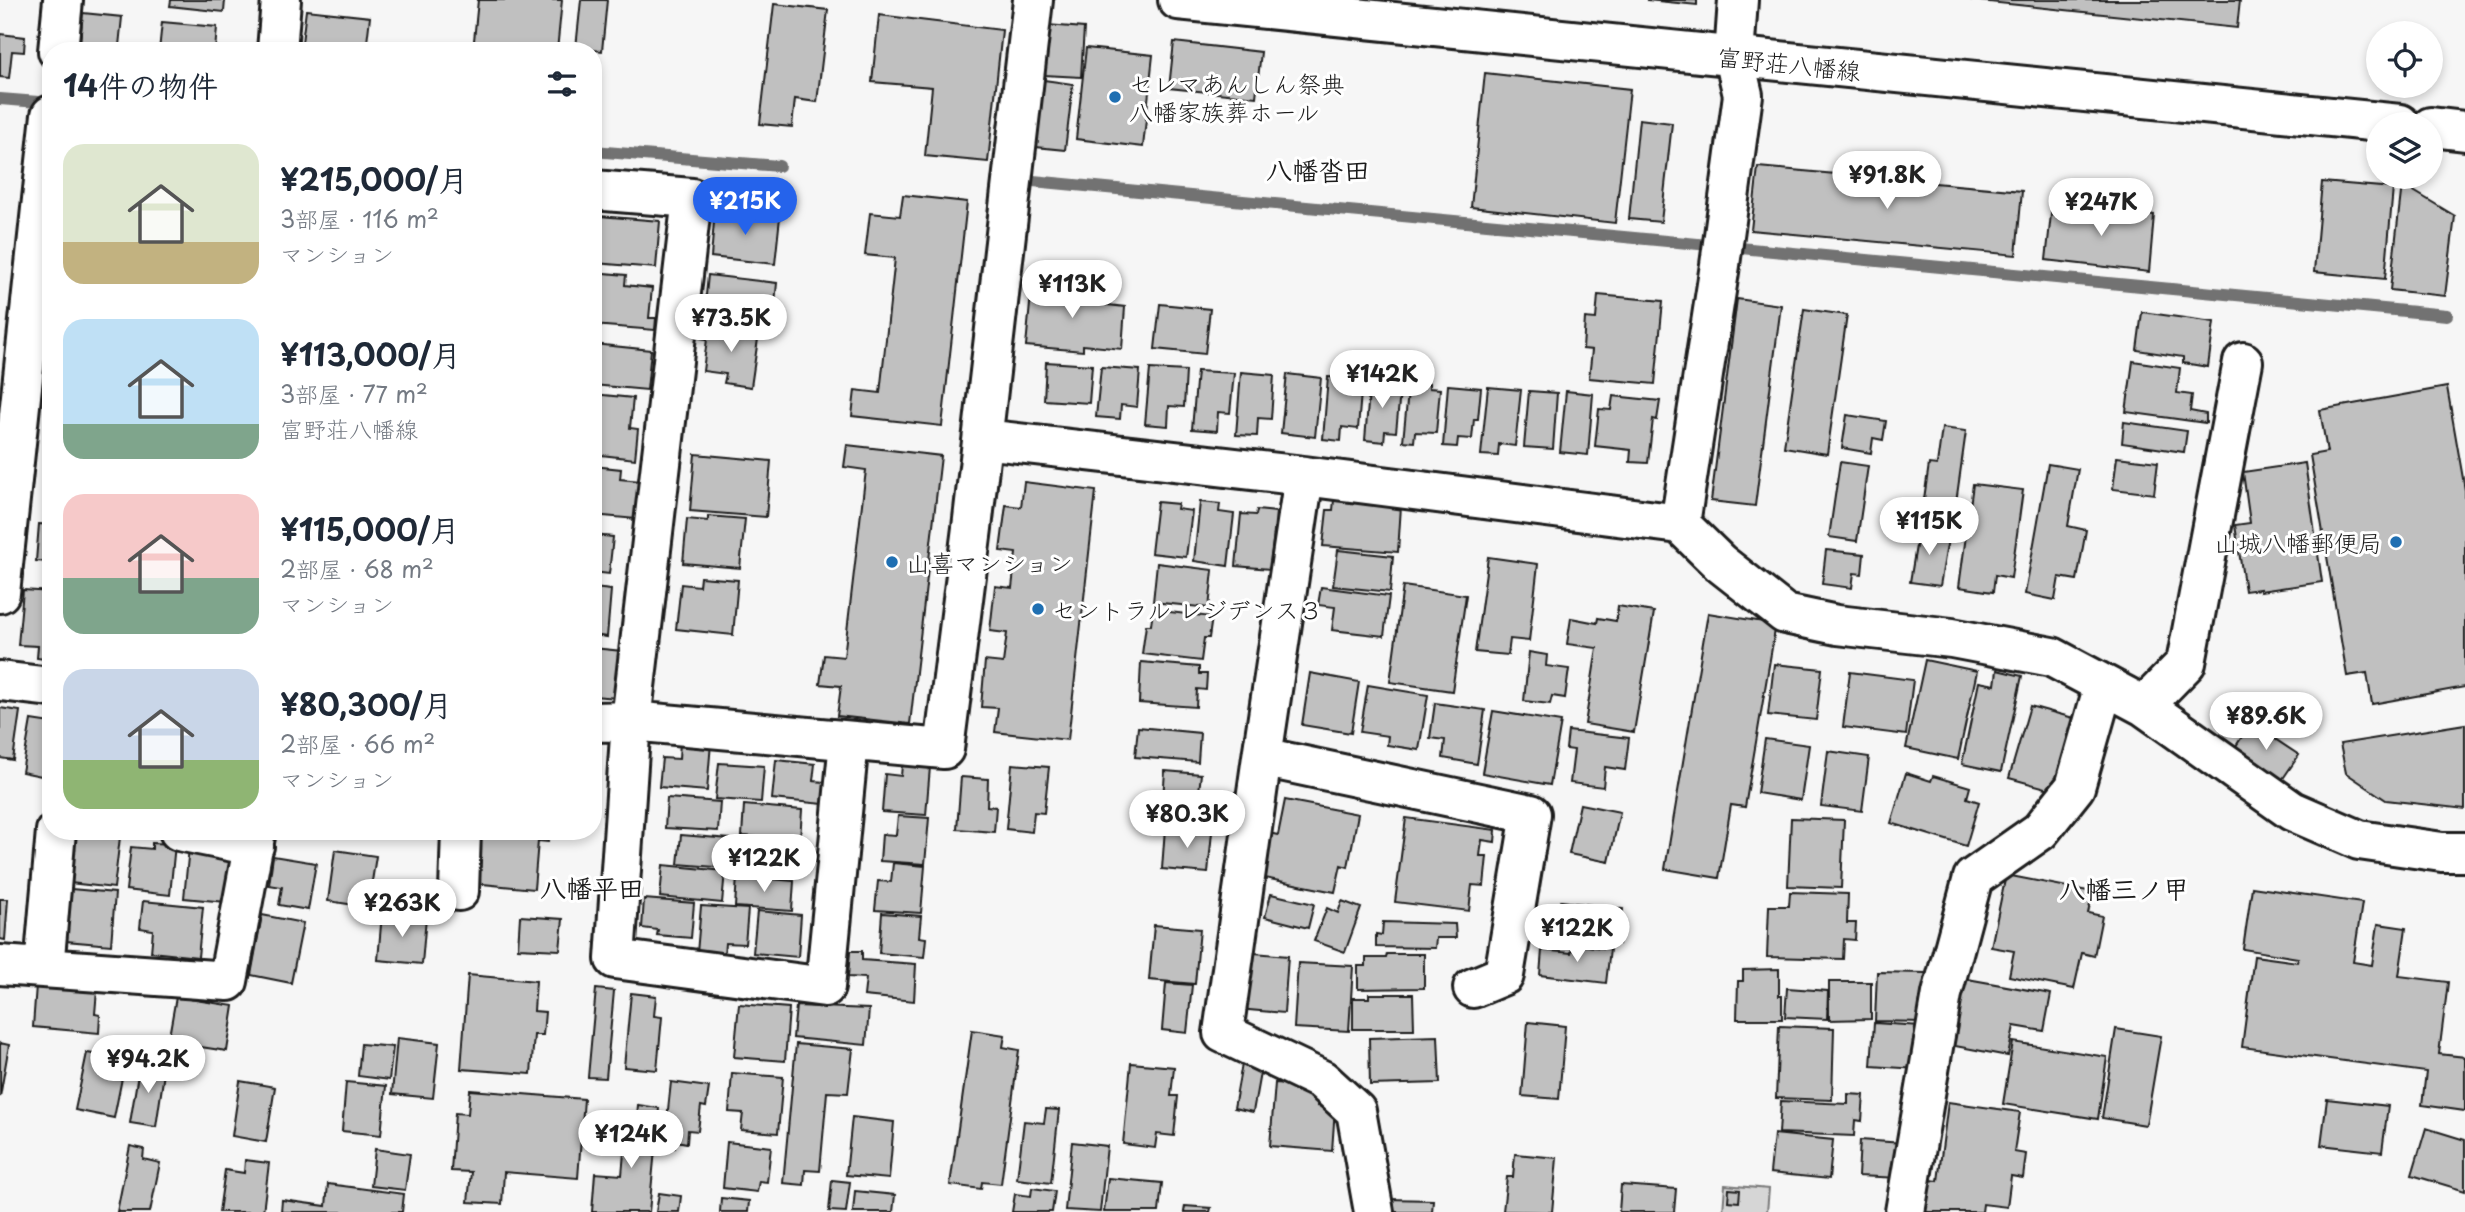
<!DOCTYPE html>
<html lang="ja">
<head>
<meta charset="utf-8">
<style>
  :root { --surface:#fff; --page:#f2f2f3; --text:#1f2937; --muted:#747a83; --accent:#2563eb }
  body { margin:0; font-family:"Playpen Sans","Klee One",sans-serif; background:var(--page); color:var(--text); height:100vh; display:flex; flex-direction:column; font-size:26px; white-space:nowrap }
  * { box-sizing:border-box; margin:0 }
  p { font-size:23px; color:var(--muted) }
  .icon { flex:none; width:38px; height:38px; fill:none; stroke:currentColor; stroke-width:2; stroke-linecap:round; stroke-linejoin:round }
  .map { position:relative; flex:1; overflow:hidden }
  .sheet { position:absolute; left:42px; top:42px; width:560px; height:798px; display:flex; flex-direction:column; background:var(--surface); border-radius:28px; box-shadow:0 4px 10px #0003 }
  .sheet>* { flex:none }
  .buttons { position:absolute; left:2366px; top:21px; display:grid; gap:14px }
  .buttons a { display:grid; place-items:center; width:77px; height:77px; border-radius:50%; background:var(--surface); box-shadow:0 4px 10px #0003; font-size:35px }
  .price { position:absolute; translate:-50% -60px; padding:0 16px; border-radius:24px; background:#fff; color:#222; font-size:23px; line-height:46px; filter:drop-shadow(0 2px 4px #0008) }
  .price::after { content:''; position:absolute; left:50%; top:42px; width:21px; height:16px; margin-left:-10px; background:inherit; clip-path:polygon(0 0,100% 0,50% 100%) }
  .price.selected { background:var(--accent); color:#fff }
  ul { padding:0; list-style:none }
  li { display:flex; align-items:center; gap:21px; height:175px; padding:0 21px }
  li span { display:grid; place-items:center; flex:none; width:196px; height:140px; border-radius:21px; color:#555 }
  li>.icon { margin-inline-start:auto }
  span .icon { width:84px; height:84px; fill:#fffc; stroke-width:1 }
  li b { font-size:30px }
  h2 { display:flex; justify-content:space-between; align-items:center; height:84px; padding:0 21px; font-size:30px }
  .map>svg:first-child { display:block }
</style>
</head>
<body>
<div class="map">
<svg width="2465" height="1212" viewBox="0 0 2465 1212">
  <rect width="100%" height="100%" fill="#f6f6f6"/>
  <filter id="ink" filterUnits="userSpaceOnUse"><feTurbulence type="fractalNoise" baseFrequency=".0143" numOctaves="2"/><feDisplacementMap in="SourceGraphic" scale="14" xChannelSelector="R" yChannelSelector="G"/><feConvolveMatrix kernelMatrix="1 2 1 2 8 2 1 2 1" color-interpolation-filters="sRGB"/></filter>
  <g filter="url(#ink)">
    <!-- green -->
    <path fill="#d6d6d6" stroke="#797979" stroke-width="2" d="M1725,1185l44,4 -2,23h-44z"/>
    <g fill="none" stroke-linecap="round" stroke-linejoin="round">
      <!-- stream -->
      <path stroke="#727272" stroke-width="12" d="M0,99l51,4
        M593,151l186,15
        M1033,181l1414,134"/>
    </g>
    <!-- building -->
    <path fill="#c0c0c0" stroke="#1c1c1c" stroke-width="2" d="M171,0h54l-1,12 -54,-6z
      M478,0h84l-5,51h-84z
      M581,0h26l-5,51 -26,-3z
      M1647,0h50v5z
      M1970,0h270l-3,28z
      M774,4l54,6 -11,92 -22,-3 -3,28 -32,-3z
      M306,10l64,7 -4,34h-65z
      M83,13l39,4 -3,29 -39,-4z
      M879,15l123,15 -14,132 -63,-6 7,-69 -60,-5z
      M162,22l55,5 -2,24h-56z
      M1047,25l37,3 -3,49 -37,-2z
      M0,34l25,3 -1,15 -12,-1 -3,27 -9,-1z
      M1174,42l87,10 -5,45 -87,-9z
      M1086,48l67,7 -10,92 -67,-8z
      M1485,73l145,16 -15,134 -144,-16z
      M1044,80l29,4 -8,66 -29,-3z
      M1639,119l33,4 -11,99 -32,-3z
      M1758,167l264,24 -6,64 -265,-25z
      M2322,182l71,6 -8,91 -71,-7z
      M2402,184l53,32 -10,80 -55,-6z
      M903,195l64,7 -25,224 -90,-10 3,-26 25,3 15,-135 -30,-3 5,-42 30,3z
      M2052,205l102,10 -5,57 -103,-12z
      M715,210l65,7 -5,47 -64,-7z
      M599,216l61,5 -4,47 -61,-5z
      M593,272l33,3 -1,10 27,3 -3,30h7l-1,12 -62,-5z
      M708,275l69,8 -4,40 -69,-8z
      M1032,283l60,6 -1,14 34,4 -3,42 -39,-4v6l-57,-5z
      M1598,295l65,6 -8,83 -66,-6 3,-28 -9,-1 2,-31 11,1z
      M1737,299l44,6 -26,201 -44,-5z
      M1160,304l50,5 -5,45 -50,-5z
      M1804,309l43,6 -20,139 -43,-7z
      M2142,312l72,10 -6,45 -25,-4v-6l-46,-7z
      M702,325l57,7 -8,55 -27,-4 2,-9 -23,-3 4,-32 -7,-1z
      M593,344l58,6 -4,40 -54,-5z
      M2133,361l47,7 -3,25 15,2 -2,16 16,3v9l-80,-11z
      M1046,362l46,3 -3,38 -45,-3z
      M1101,367l39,3 -3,37 -16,-2 -1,14 -24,-2z
      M1150,369l36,2 -2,36 -15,-1 -1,20 -23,-2z
      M1197,371l37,2 -4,40 -12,-1 -1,19 -25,-2z
      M1241,372l33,3 -3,44 -13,-1 -1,18 -21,-1z
      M1287,374l34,4 -6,59 -34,-4z
      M1328,377l34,3 -4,49 -16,-2 -1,14 -18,-2z
      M1370,380l24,1 -1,11h7l-4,40 -11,-1 -1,11 -19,-2z
      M1409,382l20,2v4l11,1 -4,44 -21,-1 -1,10 -11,-1z
      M1448,385l33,3 -3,31h-4l-2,20 -14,-1 -1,9 -14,-1z
      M1488,387l33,3 -6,56 -16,-2 -1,12 -17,-1z
      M2447,387l18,103v197l-93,17 -5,-31 -20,3 -37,-221 17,-3 -7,-42z
      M1529,391l28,2 -4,56 -29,-2z
      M1566,391l27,3 -5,61 -28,-3z
      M593,394l40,4 -3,30 8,1 -3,30 -42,-5z
      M1613,396l47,5 -3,19 -4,-1 -5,44 -18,-1 1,-12 -36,-4 4,-37 12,1z
      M1847,415l39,6 -3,19 -10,-2 -2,15 -29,-5z
      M2124,422l63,9 -3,21 -62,-9z
      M1942,428l24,3 -11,79 -32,-4 6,-42 8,1z
      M847,445l94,11 -31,268 -73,-8 4,-30 -21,-2 4,-29 20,2 22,-187 -22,-3z
      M50,449h1v65l-6,-1z
      M695,454l76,7 -5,56 -76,-6z
      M2117,457l41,5 -4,32 -41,-5z
      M1840,462l28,4 -11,75 -28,-4z
      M2305,463l17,119 -62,9v-2l-15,2 -10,-66 15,-2 -7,-51z
      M2048,464l30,5 -10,57 18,4 -9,50 -18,-3 -4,23 -30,-6z
      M593,466l28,3 -1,10 20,2 -4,38 -43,-4z
      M1024,482l72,9 -28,249 -73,-8 3,-24 -17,-1 4,-46 18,2 4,-30 -17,-2 5,-45 17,2 4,-35 -16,-2 6,-46 15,2z
      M1973,484l50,6 -12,88 -16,-3 -2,17 -34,-5z
      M1334,500l67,6 -3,46 -75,-6 4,-36h6z
      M1157,502l21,2 -1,5 15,2 -6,46 -35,-4z
      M1200,502l20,2 -1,8 15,2 -6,52 -34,-5z
      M1257,510l19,2 -6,57 -34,-3 5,-52 15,1z
      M708,516l37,3 -5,49 -57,-5 4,-44 21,2z
      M39,524l12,1v61h-4l2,-24 -13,-1z
      M1919,528l30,5 -9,53 -30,-4z
      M593,535l20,2 -4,37 -16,-2z
      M1338,550l55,6 -3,36 -57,-6z
      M1826,550l38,4 -2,20 -8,-1 -2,15 -30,-4z
      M1488,557l50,7 -9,77 -19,-2 -2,16 -33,-3z
      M1157,563l56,7 -4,38 -56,-6z
      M700,577l38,3 -5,55 -57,-6 5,-45 18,2z
      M1403,586l63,9 -14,96 -62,-9z
      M1321,587l68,9 -5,40 -52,-6 3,-23 -17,-2z
      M593,588l18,2 -4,47 -14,-2z
      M23,590l28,2v68l-14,-2 1,-12 -20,-1z
      M1618,606l36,6 -20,120 -49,-8 12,-76 -30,-4 4,-26 26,5 1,-5 18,3z
      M1153,610l59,7 -3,21h-5l-3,23 -59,-7 4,-29h5z
      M1708,613l68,11 -31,183 -14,-2 -12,73 -54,-9z
      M593,648l29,3 -4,47 -25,-2z
      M1529,652l18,3 -1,11 23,3 -4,29 -13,-2 -2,8 -26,-3z
      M1925,660l52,11 -19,88 -52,-11z
      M1141,662l58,5v7h8l-1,16 -9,-1 -1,18 -57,-4z
      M1774,664l48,5 -6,51 -48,-5z
      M1997,670l25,6 -21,96 -39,-8 17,-82 16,3z
      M1850,672l63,8 -7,55 -63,-8z
      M1310,673l49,9 -8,51 -49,-8z
      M1368,685l60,10 -9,55 -32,-5 1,-9 -28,-4z
      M1435,703l50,7 -8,54 -34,-6 2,-18 -15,-2z
      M2030,706l47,13 -20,72 -48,-13z
      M0,708l20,3 -7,49 -13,-2z
      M1493,711l68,11 -11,63 -68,-12z
      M31,720l20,3v55l-29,-6z
      M2251,723l48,32 -17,25 -48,-31z
      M2465,724v85l-79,-9 -40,-27 -6,-29z
      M1138,727l62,6 -2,29 -63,-5z
      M1568,731l61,7 -4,32 -20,-3 -2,20 -33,-4 4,-33 -8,-1z
      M1765,739l44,6 -8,55 -44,-7z
      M680,741l31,2 -4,48 -48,-4 3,-29 17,1z
      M1828,751l41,6 -7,54 -41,-5z
      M776,760l39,4 -2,17 12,1 -2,22 -51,-5z
      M719,763l45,3 -3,36 -46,-3z
      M1012,764l37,3 -5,46 -10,-1 -2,20 -26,-3z
      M902,765l28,2 -4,48 -44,-3 3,-38 16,2z
      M1165,771l36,3 -3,26 19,2 -1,16 -54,-5z
      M1906,773l25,8 2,-5 37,11 -3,11 12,4 -13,44 -75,-23z
      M961,777l27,2 -1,27 9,1 -2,25 -37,-3z
      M667,798l53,4 -2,29 -53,-3z
      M1285,800l73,14 -10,53 -7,-2 -6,27 -80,-16 9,-44 14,3z
      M1580,804l40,8 -11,50 -40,-8z
      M744,805l58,5 -2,30 -58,-4z
      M898,816l31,2 -4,46 -45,-3 2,-27 14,1z
      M1406,818l90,12 -1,12 -13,-2 -2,16h7l-3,30 -12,-1 -3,26 -74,-9z
      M1791,818l53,2 -3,68 -53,-2z
      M1165,828l47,4 -4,41 -46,-4z
      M73,831l47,6 -6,51 -44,-5z
      M477,831h72l-1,11 -10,-1 -4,48 -61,-6z
      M681,835l49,4 -2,29 -50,-4z
      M741,841l53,4 -3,32 -53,-4z
      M152,843l23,1 -5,51 -44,-5 5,-43 21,2z
      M189,847l42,5 -5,50 -42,-4z
      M335,850l41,6 -8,51 -40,-6z
      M273,856l43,7 -8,47 -29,-5 3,-18 -13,-2z
      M893,863l32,3 -4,47 -46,-3 3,-29 13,1z
      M663,865l62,6 -3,32 -62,-6z
      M2006,875l87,17 -5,21 14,3 -8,40 -12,-3 -8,36 -65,-13 5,-25 -23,-4z
      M737,876l57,5 -2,30 -57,-4z
      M2252,887l110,16 -9,59 19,3 6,-41 28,4 -7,48 49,6 -9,72 26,3v54l-43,-6 4,-33 -184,-25 12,-91 43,6 1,-4 -55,-9z
      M71,889l44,4 -4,52 -45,-4z
      M1790,892l58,2 -1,29h9l-1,17 -11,-1 -1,20 -76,-2 2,-51h20z
      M1271,894l43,10 -6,24 -43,-11z
      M0,899h8l-3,41 -5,-1z
      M644,899l50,4 -3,35 -34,-3 1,-5 -16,-2z
      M143,901l60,6 -5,50 -47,-5 2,-22 -13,-2z
      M1342,901l19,7 -16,44 -31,-11 13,-33 11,5z
      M1561,901l62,8 -4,35 -63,-8z
      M701,906l47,3 -3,35 -20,-1 -1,12 -27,-2z
      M757,911l44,4 -3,42 -45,-4z
      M382,913l44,4 -4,47 -44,-4z
      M882,913l39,3 -2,21 7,1 -2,19 -45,-4z
      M262,915l41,8 -12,60 -40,-8z
      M520,916l43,3 -3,31 -42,-2z
      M1383,922l72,2 1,14h-20l-1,10 -59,-1v-13l6,1z
      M1154,925l46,4 -5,55 -46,-4z
      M1573,944l37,5 -4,34 -66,-8 2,-25 29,3z
      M850,951h12v9l54,4 -2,37 -50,-5 2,-18 -18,-1z
      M1243,952l45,4 -4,57 -46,-4z
      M1387,954h37v34l-66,1v-23h8v-8h20z
      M1298,963l55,3 -4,65 -55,-3z
      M1779,969v27h3v23h-45l1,-38h5v-11z
      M1877,972l49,1 -1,49 -50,-1z
      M468,975l68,6 -2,30 11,1 -2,23h-9l-3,39 -70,-5z
      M1962,978l89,16 -7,37 -30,-5 -6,30 -58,-11z
      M1829,982h42v37l-42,1z
      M1166,983l26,2 -5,48 -25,-3z
      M36,985l61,5 -2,24 5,1 -1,18 -66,-6z
      M1787,988l41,3 -1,28 -42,-2z
      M596,989l18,2 -8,87 -18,-1z
      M631,993l25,3 -2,20 8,1 -5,53 -33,-3z
      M1369,994h44l1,35h-61v-31h16z
      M176,997l58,9 -7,45 -59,-9z
      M739,1004l50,4 -4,53 -51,-4z
      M796,1006l73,3 -3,36 -73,-7z
      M1528,1022l37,4 -6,73 -37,-3z
      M1874,1023l47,3 -3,43 -47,-3z
      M1779,1026l55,2 -2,72 -56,-2z
      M2116,1029l45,7 -15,89 -44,-7z
      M972,1030l33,5 -2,12 16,3 -18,134 -19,-2 -1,7 -31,-4z
      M1438,1036l2,47 -70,2 -1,-47z
      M397,1038l42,5 -6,55 -41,-4z
      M2013,1042l94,15 -9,62 -95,-15z
      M0,1043l9,2 -9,52z
      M361,1044l32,3 -4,33 -31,-4z
      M796,1044l57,5 -5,44 -21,-1 -7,79 -15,-1 -1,15 -21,-2z
      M107,1049l20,4 -13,65 -39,-8 12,-57 19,3z
      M1244,1053l19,3 -10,56 -19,-4z
      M140,1062l25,4 -9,61 -26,-4z
      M1131,1063l43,4 -3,29h7l-4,40 -17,-2 -2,14 -32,-4z
      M732,1073l51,4 -5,56 -37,-3 2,-17 -14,-1z
      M240,1081l35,6 -9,55 -34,-6z
      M346,1082l40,4 -5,49 -39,-4z
      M671,1082l38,5 -3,20 -5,-1 -3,25 -10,-1 -1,13 -11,-2 -1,7 -11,-1z
      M1275,1083l43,4 -1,19 18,2 -3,43 -62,-5z
      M470,1090l114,9 -6,79 -74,-6 -2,32 -34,-2 3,-30 -20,-1 4,-58 13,1z
      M1848,1094l16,1 -2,26 -7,-1 -1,16 -75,-3 2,-32 67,3z
      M2327,1099l61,7 -6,46 -61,-7z
      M1948,1102l72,10 -6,40 12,2 -3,24 -12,-2 -4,31 -24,-3 -1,8h-62l4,-33 14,2z
      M638,1105l21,3 -10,104h-57l3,-39 27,2 4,-44 10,2z
      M1046,1109l13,1 -8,73 -34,-4 7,-58 20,2z
      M852,1117l42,5 -5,57 -43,-4z
      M2426,1128l39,12v51l-53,-16z
      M1774,1134l59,6 -4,39 -59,-6z
      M1860,1140l43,3 -3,35 -42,-2z
      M727,1142l44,5 -4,35 -8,-1 -2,11 -34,-4z
      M1072,1142l35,4 -7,66 -35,-2z
      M130,1146l14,3 -1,10 17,4 -10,49h-33z
      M375,1149l35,5 -5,36 -34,-4z
      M1515,1154l42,4 -5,54 -49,-1 4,-34h6z
      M245,1160l24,3 -6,49h-44l6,-42 19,3z
      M1108,1178l54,5 -3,29h-55z
      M832,1180l18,2 -4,30 -17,-1z
      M328,1184l76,10 -2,18h-121l1,-12 44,6z
      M1621,1185l55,4 -2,23h-55z
      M1032,1188l23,3 -3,21h-40l3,-18 16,2z
      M1729,1189l11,1 -1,12 -11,-1z
      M855,1191l40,4 -2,17h-40z
      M659,1193l22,3 -2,16h-23z
      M721,1198l28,3 -1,11h-28z
      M1387,1199l46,1 -1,12h-45z
      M1185,1206l26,2 -1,4h-26z"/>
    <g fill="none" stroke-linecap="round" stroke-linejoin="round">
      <defs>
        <path id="street" d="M58,51l5,-51
          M277,51l4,-51
          M593,190l99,8 -61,523 -16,238 210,28 24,-246
          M983,439l321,37
          M1680,524l40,-259 23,-170 -9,-38 4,-57
          M0,593l51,-478
          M0,681l51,6
          M2144,706l42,-43 57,-301
          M593,722l38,-1 313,28 28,-221 61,-528
          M1262,757l269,57 -27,161 -31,13
          M179,831l75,15
          M459,891l2,-60
          M0,965l228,16 28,-150
          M44,968l12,-137
          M1374,1212l-18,-101 -34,-31 -99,-47 39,-276 42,-281 376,48 40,39 65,51 52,11 115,13 100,19 92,49 148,105 67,29 83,12h23
          M1905,1212l37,-218 31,-116 67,-47 35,-44 29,-102"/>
        <path id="secondary" d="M1178,0l1222,124
          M2431,127l34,4"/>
      </defs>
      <!-- street casing -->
      <use href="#street" stroke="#1c1c1c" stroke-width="44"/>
      <!-- secondary casing -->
      <use href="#secondary" stroke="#1c1c1c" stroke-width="44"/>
      <!-- street -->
      <use href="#street" stroke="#fff" stroke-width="38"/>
      <!-- secondary -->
      <use href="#secondary" stroke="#fff" stroke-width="38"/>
    </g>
  </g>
  <!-- markers -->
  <g fill="#1f6fb2" stroke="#fff" stroke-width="2.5">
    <circle cx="1115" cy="97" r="7"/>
    <circle cx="2396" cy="542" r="7"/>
    <circle cx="892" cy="562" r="7"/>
    <circle cx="1038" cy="609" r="7"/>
  </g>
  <g text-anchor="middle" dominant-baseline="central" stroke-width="6" stroke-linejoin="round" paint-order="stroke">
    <!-- street labels -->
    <g font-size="24" fill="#1c1c1c" stroke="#fff">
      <text transform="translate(1789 63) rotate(6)">富野荘八幡線</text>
    </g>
    <!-- poi labels -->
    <g font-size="24" fill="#1c1c1c" stroke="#fff" text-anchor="start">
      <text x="1129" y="83">セレマあんしん祭典<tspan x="1129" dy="28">八幡家族葬ホール</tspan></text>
      <text x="2382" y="542" text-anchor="end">山城八幡郵便局</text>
      <text x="906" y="562">山喜マンション</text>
      <text x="1052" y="609">セントラル レジデンス３</text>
    </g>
    <!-- neighbourhood labels -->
    <g font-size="26" font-weight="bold" fill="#1c1c1c" stroke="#fff">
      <text x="1318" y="169">八幡沓田</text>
      <text x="592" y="887">八幡平田</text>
      <text x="2124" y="888">八幡三ノ甲</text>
    </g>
  </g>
</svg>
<div class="buttons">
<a><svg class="icon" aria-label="locate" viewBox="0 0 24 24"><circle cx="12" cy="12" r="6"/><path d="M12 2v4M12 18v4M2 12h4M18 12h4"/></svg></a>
<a><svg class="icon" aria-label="layers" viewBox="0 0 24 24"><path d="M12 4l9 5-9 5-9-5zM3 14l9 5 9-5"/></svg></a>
</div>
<b class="price" style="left:1887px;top:211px">¥91.8K</b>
<b class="price selected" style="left:745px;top:237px">¥215K</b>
<b class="price" style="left:2101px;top:238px">¥247K</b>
<b class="price" style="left:1072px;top:320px">¥113K</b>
<b class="price" style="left:731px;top:354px">¥73.5K</b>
<b class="price" style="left:1382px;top:410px">¥142K</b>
<b class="price" style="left:1929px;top:557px">¥115K</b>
<b class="price" style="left:2266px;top:752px">¥89.6K</b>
<b class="price" style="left:1187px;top:850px">¥80.3K</b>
<b class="price" style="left:764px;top:894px">¥122K</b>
<b class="price" style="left:402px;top:939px">¥263K</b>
<b class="price" style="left:1577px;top:964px">¥122K</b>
<b class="price" style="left:148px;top:1095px">¥94.2K</b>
<b class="price" style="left:631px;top:1170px">¥124K</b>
<section class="sheet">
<h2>14件の物件<svg class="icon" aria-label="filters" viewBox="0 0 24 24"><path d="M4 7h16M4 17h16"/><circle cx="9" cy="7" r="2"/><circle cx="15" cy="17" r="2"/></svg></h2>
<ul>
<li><span style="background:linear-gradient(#dfe7d0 70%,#c2b280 0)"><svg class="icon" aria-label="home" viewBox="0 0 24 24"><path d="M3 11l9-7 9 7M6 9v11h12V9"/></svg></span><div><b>¥215,000/月</b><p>3部屋 · 116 m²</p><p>マンション</p></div></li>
<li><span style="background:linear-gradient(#bfe0f5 75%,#7fa58c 0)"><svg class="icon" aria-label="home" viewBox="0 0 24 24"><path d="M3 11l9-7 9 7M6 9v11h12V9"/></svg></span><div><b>¥113,000/月</b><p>3部屋 · 77 m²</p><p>富野荘八幡線</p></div></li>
<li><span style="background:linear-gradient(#f6c9c9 60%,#7fa58c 0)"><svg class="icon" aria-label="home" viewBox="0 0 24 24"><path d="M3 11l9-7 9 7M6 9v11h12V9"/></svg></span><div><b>¥115,000/月</b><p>2部屋 · 68 m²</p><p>マンション</p></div></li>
<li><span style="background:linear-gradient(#c9d6e8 65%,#8fb573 0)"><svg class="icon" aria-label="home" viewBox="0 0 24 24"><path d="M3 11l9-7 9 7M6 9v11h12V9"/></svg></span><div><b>¥80,300/月</b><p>2部屋 · 66 m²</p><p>マンション</p></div></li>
</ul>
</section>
</div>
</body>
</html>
